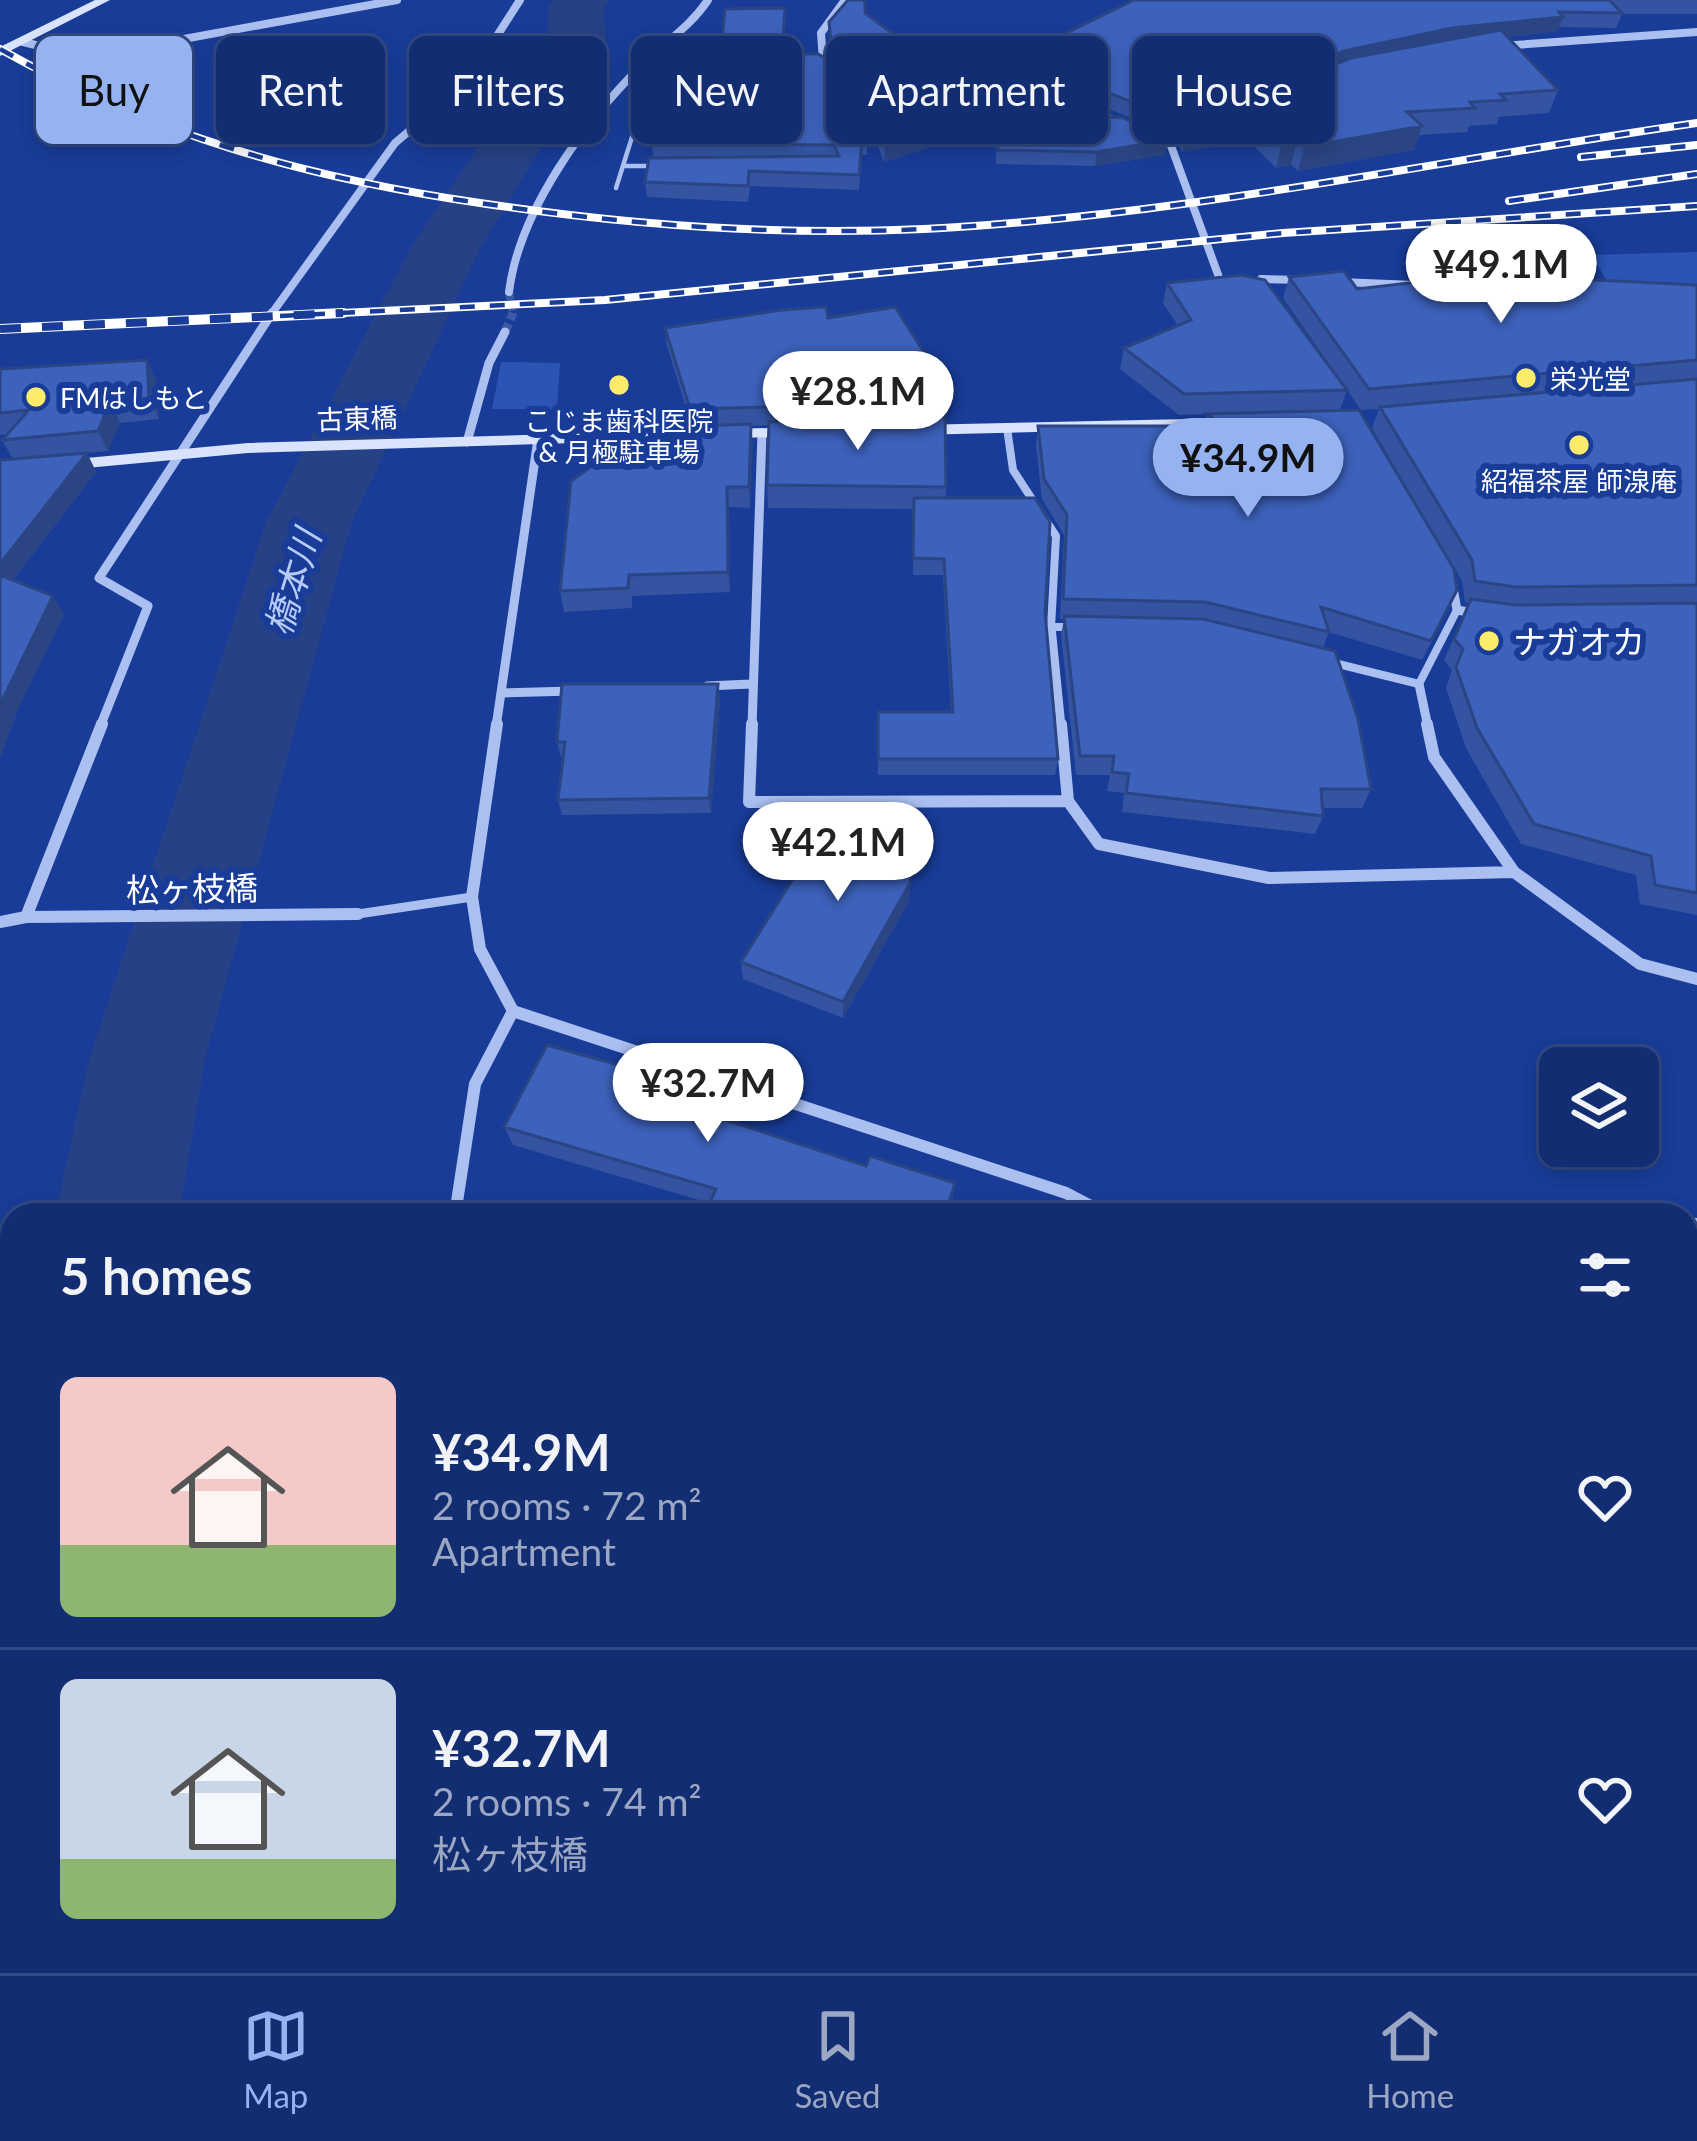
<!DOCTYPE html>
<html lang="en">
<head>
<meta charset="utf-8">
<style>
  :root { --surface:#122d71; --page:#1f3979; --text:#f1f3f6; --muted:#9ca8c3; --line:#314984; --accent:#95b2f1 }
  body { margin:0; font-family:Lato,"Noto Sans JP",sans-serif; background:var(--page); color:var(--text); height:100vh; display:flex; flex-direction:column; font-size:45px; white-space:nowrap }
  * { box-sizing:border-box; margin:0 }
  p { font-size:39px; color:var(--muted) }
  .icon { flex:none; width:66px; height:66px; fill:none; stroke:currentColor; stroke-width:2; stroke-linecap:round; stroke-linejoin:round }
  .map { position:relative; flex:1; overflow:hidden }
  .panel { position:absolute; left:0px; top:1203px; width:1698px; height:771px; display:flex; flex-direction:column; background:var(--surface); border-radius:36px 36px 0 0; box-shadow:0 6px 18px #0003,0 0 0 3px var(--line) }
  .panel>* { flex:none }
  .guide { position:absolute; left:36px; top:36px; width:1626px; height:108px; display:flex; gap:24px }
  .controls { position:absolute; left:1539px; top:1047px; display:grid; gap:24px }
  .controls a { display:grid; place-items:center; width:120px; height:120px; border-radius:18px; background:var(--surface); box-shadow:0 6px 18px #0003,0 0 0 3px var(--line); font-size:60px }
  .price { position:absolute; translate:-50% -102px; padding:0 27px; border-radius:42px; background:#fff; color:#222; font-size:39px; line-height:78px; filter:drop-shadow(0 3px 6px #0008) }
  .price::after { content:''; position:absolute; left:50%; top:72px; width:36px; height:27px; margin-left:-18px; background:inherit; clip-path:polygon(0 0,100% 0,50% 100%) }
  .price.selected { background:var(--accent); color:#111 }
  ul { padding:0; list-style:none }
  li { display:flex; align-items:center; gap:36px; height:300px; padding:0 60px }
  li+li { border-top:3px solid var(--line) }
  li span { display:grid; place-items:center; flex:none; width:336px; height:240px; border-radius:18px; color:#555 }
  li>.icon { margin-inline-start:auto }
  span .icon { width:144px; height:144px; fill:#fffc; stroke-width:1 }
  li b { font-size:51px }
  h2 { display:flex; justify-content:space-between; align-items:center; height:144px; padding:0 60px; font-size:51px }
  .pill { padding:0 42px; border-radius:18px; background:var(--surface); box-shadow:0 6px 18px #0003,0 0 0 3px var(--line); font-size:42px; line-height:108px }
  .pill.selected { background:var(--accent); color:#111 }
  .menu { display:flex; justify-content:space-around; align-items:center; height:168px; border-top:3px solid var(--line); background:var(--surface); font-size:33px; color:var(--muted) }
  .menu a { display:grid; justify-items:center; gap:6px }
  .menu .selected { color:var(--accent) }
  .map>svg:first-child { display:block }
</style>
</head>
<body>
<div class="map">
<svg width="1697" height="1973" viewBox="0 0 1697 1973">
  <rect width="100%" height="100%" fill="#183c97"/>
  <!-- green -->
  <path fill="#2b54b5" d="M1697,252v41l-87,-7 -19,-31z
    M501,362l59,1 -3,46h-65z"/>
  <g fill="none" stroke-linecap="round" stroke-linejoin="round">
    <!-- river -->
    <path fill="#274186" fill-rule="evenodd" d="M553,0h57l-6,8 2,32 -35,40 -33,73 -58,96 -128,273 -147,537 -26,156h-124l34,-156 177,-537 144,-273 64,-96 40,-80 34,-37v-28z
      M12,1816v146h75l-1,11h-86v-152z"/>
    <!-- street-tunnel-far1 -->
    <path stroke="#3b59a7" stroke-width="8" stroke-dasharray="8 3" stroke-linecap="butt" d="M509,292l4,24"/>
    <!-- street-tunnel -->
    <path stroke="#3b59a7" stroke-width="9" stroke-dasharray="9 4.5" stroke-linecap="butt" d="M505,332l8,-19"/>
    <!-- lane-far3 -->
    <path stroke="#abc0f1" stroke-width="4.5" d="M623,166h37
      M616,188l22,-70 77,-51 13,-1"/>
    <!-- lane-far2 -->
    <path stroke="#abc0f1" stroke-width="8" d="M1007,428l6,42 43,66 -5,91h20
      M1330,662l89,22 38,-74"/>
    <!-- lane-far1 -->
    <path stroke="#abc0f1" stroke-width="9" d="M358,914l114,-17"/>
    <!-- lane -->
    <path stroke="#abc0f1" stroke-width="12" d="M1686,1880l11,-3"/>
    <!-- street-far3 -->
    <path stroke="#abc0f1" stroke-width="8" d="M23,42l62,15 312,-57
      M1500,46l197,-14
      M829,66l-6,-5 -2,-28 24,-33
      M1036,88l-11,-14v-16l20,-11
      M1071,103l48,20
      M960,128l51,1
      M1194,132l-24,11 50,137
      M1261,279l40,1
      M1340,282l75,3
      M509,292c10,-81 76,-171 134,-228 22,-22 47,-37 65,-64
      M270,316l125,-173 73,-62 52,-81"/>
    <!-- street-far2 -->
    <path stroke="#abc0f1" stroke-width="9" d="M467,442l22,-79 16,-31
      M1452,582l5,28 23,4
      M1051,627l10,100
      M1419,684l9,43
      M707,686l44,-2
      M502,693l71,-2
      M100,727l48,-121 -49,-28 173,-265
      M496,727l42,-288
      M752,727l10,-294"/>
    <!-- street-far1 -->
    <path stroke="#abc0f1" stroke-width="12" d="M497,724l-25,173 8,52 33,62 553,182 42,22
      M752,724l-3,78 319,-1
      M1061,724l7,77 31,43 170,34 245,-6 126,92 57,15
      M1427,724l7,33 80,115
      M26,917l76,-193
      M0,922l26,-5 332,-3
      M455,1215l20,-131 38,-73
      M1686,1224h11"/>
    <!-- street -->
    <path stroke="#abc0f1" stroke-width="15" d="M1686,1410l11,22
      M537,1962l1,11
      M1017,1962l2,11
      M1557,1962l5,11"/>
    <!-- secondary -->
    <path fill="#d9e3fc" fill-rule="evenodd" d="M95,0h15l-110,56v-9z
      M1234,418l9,5 -3,4 -325,8 -9,-5 9,-5z
      M802,427l6,1v8l-560,17 -248,23v-10l248,-23z"/>
    <defs>
      <path id="rail-far1" d="M0,49c152,86 308,129 480,154 147,22 296,33 444,26 260,-13 516,-69 773,-106
        M1581,157l116,-12
        M1509,201l188,-27
        M280,316l325,-16 678,-67 414,-27"/>
      <path id="rail" d="M0,329l343,-16"/>
    </defs>
    <!-- rail-far1 casing -->
    <use href="#rail-far1" stroke="#fff" stroke-width="8"/>
    <!-- rail casing -->
    <use href="#rail" stroke="#fff" stroke-width="10"/>
    <!-- rail-far1 -->
    <use href="#rail-far1" stroke="#183c97" stroke-width="4.5" stroke-dasharray="15" stroke-linecap="butt"/>
    <!-- rail -->
    <use href="#rail" stroke="#183c97" stroke-width="8" stroke-dasharray="21" stroke-linecap="butt"/>
  </g>
  <!-- wall -->
  <path fill="#3454a2" d="M1134,0h563v14h-75l-6,14 -57,-1 -1,4 -51,6 51,53 -9,23 -50,4 -2,7 -28,2 -2,6 -48,3 -5,15 -116,21 -7,-6 -15,3 -27,-27 -67,11 -2,-5 4,-19 -14,6 -134,-55 -2,-16 2,-15z
    M865,13l60,45 58,9 42,9 62,26 -2,15 -86,1 -53,-9 30,23 -92,30 -12,-32v-15l11,-5 -16,-13v58h-5l-3,35 -109,-4 -2,16 -101,-5 -2,-15 8,-24 -1,-14 64,-37 7,-48 -1,-18 63,-15 -3,52 20,-24 94,42 34,9 -99,-49 -2,-34z
    M996,120l172,20 -3,15 -70,11 -99,-2z
    M1289,277l68,12 129,-8 211,4v630l-57,-11 -4,-29 -115,-31 -55,-96 -20,-60 6,-18 -8,-10 25,-57 -4,-1 -3,-21 -90,-153 7,-19 -18,1 -78,-112z
    M1167,283l180,107 -7,20 108,200 -26,50 -93,-28 -6,16 48,141 -9,19h-39v8l-8,18 -193,-22 2,-19 -17,-2 3,-16h-34l-15,-140 3,-16h-4l4,-84 -22,-36 -6,-53 2,-20h167l2,-12 -28,1 -59,-46 4,-21 54,-22 -15,-23z
    M828,318l117,84 1,96 99,114 13,147 -3,16h-177v-63h73l-8,-137h-30v-66l-145,-1 -1,-23 2,-60 -18,1 -1,82 -21,-1 1,85 -98,4v12l-68,4 -4,-21 138,-143 -3,-21h-3l-25,-81 -2,-18z
    M147,360l9,21 3,38 -39,4 -12,28 -21,2 9,19 -83,108 40,16 11,18 -46,95 -18,49 13,-299 -11,-19 5,-6 -7,1v-66z
    M718,684l2,16 -9,113 -149,2 -4,-15 5,-43h-2l-4,-15z
    M909,901l-66,117 -100,-39 -2,-17z
    M736,1115l-3,7 133,44 89,17 -3,18 -243,2 -196,-58 -9,-18z
    M1686,1450l11,38v164h-11z
    M1697,1912v61h-33l-6,-11h28v-45z
    M1114,1962h276l5,11h-277z"/>
  <!-- shaded-wall -->
  <path fill="#2b4584" d="M1563,17l-5,14 -110,12 -263,80 -1,5 -14,6 3,-15 171,-68 108,-23z
    M977,117l-1,15 -92,30 1,-15z
    M1255,117l-6,24 -67,11 5,-24z
    M1422,126l-8,24 -116,21 6,-24z
    M1168,140l-3,15 -70,11 2,-14z
    M1297,141l-6,24 -15,3 6,-25z
    M147,360l9,21 3,38 -10,-21z
    M110,402l10,21 -12,28 -10,-20z
    M751,424l2,21 -3,63 -1,-21z
    M87,453l9,19 -91,118 -5,-8v-18z
    M727,487l2,20 1,85 -2,-20z
    M53,596l11,18 -46,95 -18,49v-53z
    M718,684l2,16 -9,113 -2,-15z
    M916,817l-7,84 -66,117v-16z
    M733,1097l3,18 -10,23 -3,-19z"/>
  <!-- building -->
  <path fill="#3d62bc" stroke="#2b4584" stroke-width="3" d="M848,0h17v13l60,45 39,-8 19,17 36,-16 6,25 62,26 -87,1 -65,-10 -104,-51 -2,-20z
    M1134,0h475l13,13 -63,-1 4,5 -111,11 -108,23 -171,68 -135,-55 -2,-16z
    M785,8l-2,29 -61,4 3,-32z
    M1501,30l57,60 -58,4 6,6 -36,2 5,6 -68,4 15,14 -118,21 -7,-6 -15,2 -27,-26 -68,11 -2,-5 166,-65z
    M802,54h16l78,42 81,21 -92,30 -13,-32 23,-10 -29,-23 1,58h-5l-3,35 -110,-4 -1,15 -103,-4 4,-24 190,-2 -5,-11 -182,-1 6,-38 58,1 5,-48 61,-3 -1,24z
    M1122,117l46,23 -71,12 -99,-2 -2,-30z
    M1344,271l13,18 122,-14 7,6 69,-3 142,7v75l-328,29 -80,-112z
    M1242,275l23,5 82,110 -163,4 -60,-46 67,-28 -24,-37z
    M826,307l2,11 67,-11 49,77 1,18 -255,7 -25,-81 117,-18z
    M147,360l2,38 -39,4 -12,29 -96,9 27,-30 -29,3v-44z
    M1697,379v206l-182,2 -40,-6 -3,-21 -92,-153z
    M1359,410l95,159 3,21 -26,51 -110,-34 8,25 -124,-30 -142,-3 4,-84 -23,-36 -6,-53h185l-16,-12z
    M945,417l1,70 -179,-2 2,-63z
    M751,424l-2,63h-22l1,85 -99,3 -1,13 -68,3 11,-110 38,-27 93,-6 -7,-22z
    M87,453l-87,111v-104z
    M914,498h121l15,24 -5,90 13,147h-180v-47h75l-9,-153 -31,-1z
    M0,575l53,21 -53,109z
    M1471,599l44,6 182,-2v290l-42,-8 -4,-29 -117,-32 -57,-96 -21,-61 7,-18 -9,-10z
    M1064,616l139,3 132,32 23,68 13,70h-50l2,27 -197,-23 3,-19 -17,-2 2,-16h-34z
    M562,684h156l-9,114 -151,2 7,-58h-8z
    M834,813l82,4 -6,66 -67,119 -102,-40z
    M547,1045l186,52 -10,22 143,47 4,-10 85,27 -10,32h-241l12,-26 -212,-62z
    M1686,1450l11,38v157l-11,-1z
    M1697,1923v50h-10l-6,-11h5v-34z
    M677,1962h279l-16,6 1,5h-300z
    M1120,1962h270l5,11h-271z"/>
  <!-- markers -->
  <g fill="#ffeb6b" stroke="#183c97" stroke-width="4.5">
    <circle cx="1526" cy="378" r="12"/>
    <circle cx="619" cy="385" r="12"/>
    <circle cx="36" cy="397" r="12"/>
    <circle cx="1579" cy="445" r="12"/>
    <circle cx="1489" cy="641" r="12"/>
  </g>
  <g text-anchor="middle" dominant-baseline="central" stroke-width="12" stroke-linejoin="round" paint-order="stroke">
    <!-- far-poi labels -->
    <g font-size="27" fill="#fff" stroke="#183c97" text-anchor="start">
      <text x="1550" y="378">栄光堂</text>
      <text x="60" y="397">FMはしもと</text>
      <text x="619" y="420" text-anchor="middle">こじま歯科医院<tspan x="619" dy="31">&amp; 月極駐車場</tspan></text>
      <text x="1579" y="480" text-anchor="middle">紹福茶屋 師湶庵</text>
    </g>
    <!-- far-street labels -->
    <g font-size="27" fill="#fff" stroke="#183c97">
      <text transform="translate(357 418) rotate(-2)">古東橋</text>
    </g>
    <!-- poi labels -->
    <g font-size="33" fill="#fff" stroke="#183c97" text-anchor="start">
      <text x="1513" y="641">ナガオカ</text>
    </g>
    <!-- street labels -->
    <g font-size="33" fill="#fff" stroke="#183c97">
      <text transform="translate(192 888) rotate(-1)">松ヶ枝橋</text>
    </g>
    <!-- water labels -->
    <g font-size="36" font-style="italic" fill="#b7cbf8" stroke="#183c97">
      <text transform="translate(292 582) rotate(-73)">橋本川</text>
    </g>
  </g>
</svg>
<div class="controls">
<a><svg class="icon" aria-label="layers" viewBox="0 0 24 24"><path d="M12 4l9 5-9 5-9-5zM3 14l9 5 9-5"/></svg></a>
</div>
<b class="price" style="left:1501px;top:326px">¥49.1M</b>
<b class="price" style="left:858px;top:453px">¥28.1M</b>
<b class="price selected" style="left:1248px;top:520px">¥34.9M</b>
<b class="price" style="left:838px;top:904px">¥42.1M</b>
<b class="price" style="left:708px;top:1145px">¥32.7M</b>
<div class="guide">
<a class="pill selected">Buy</a>
<a class="pill">Rent</a>
<a class="pill">Filters</a>
<a class="pill">New</a>
<a class="pill">Apartment</a>
<a class="pill">House</a>
</div>
<section class="panel">
<h2>5 homes<svg class="icon" aria-label="filters" viewBox="0 0 24 24"><path d="M4 7h16M4 17h16"/><circle cx="9" cy="7" r="2"/><circle cx="15" cy="17" r="2"/></svg></h2>
<ul>
<li><span style="background:linear-gradient(#f6c9c9 70%,#8fb573 0)"><svg class="icon" aria-label="home" viewBox="0 0 24 24"><path d="M3 11l9-7 9 7M6 9v11h12V9"/></svg></span><div><b>¥34.9M</b><p>2 rooms · 72 m²</p><p>Apartment</p></div><svg class="icon" aria-label="heart" viewBox="0 0 24 24"><path d="M12 20l-8-8c-3-5 5-10 8-4 3-6 11-1 8 4z"/></svg></li>
<li><span style="background:linear-gradient(#c9d6e8 75%,#8fb573 0)"><svg class="icon" aria-label="home" viewBox="0 0 24 24"><path d="M3 11l9-7 9 7M6 9v11h12V9"/></svg></span><div><b>¥32.7M</b><p>2 rooms · 74 m²</p><p>松ヶ枝橋</p></div><svg class="icon" aria-label="heart" viewBox="0 0 24 24"><path d="M12 20l-8-8c-3-5 5-10 8-4 3-6 11-1 8 4z"/></svg></li>
</ul>
</section>
</div>
<nav class="menu">
<a class="selected"><svg class="icon" aria-label="map" viewBox="0 0 24 24"><path d="M3 6l6-2 6 2 6-2v14l-6 2-6-2-6 2zM9 4v14M15 6v14"/></svg>Map</a>
<a><svg class="icon" aria-label="saved" viewBox="0 0 24 24"><path d="M7 4h10v16l-5-4-5 4z"/></svg>Saved</a>
<a><svg class="icon" aria-label="home" viewBox="0 0 24 24"><path d="M3 11l9-7 9 7M6 9v11h12V9"/></svg>Home</a>
</nav>
</body>
</html>
